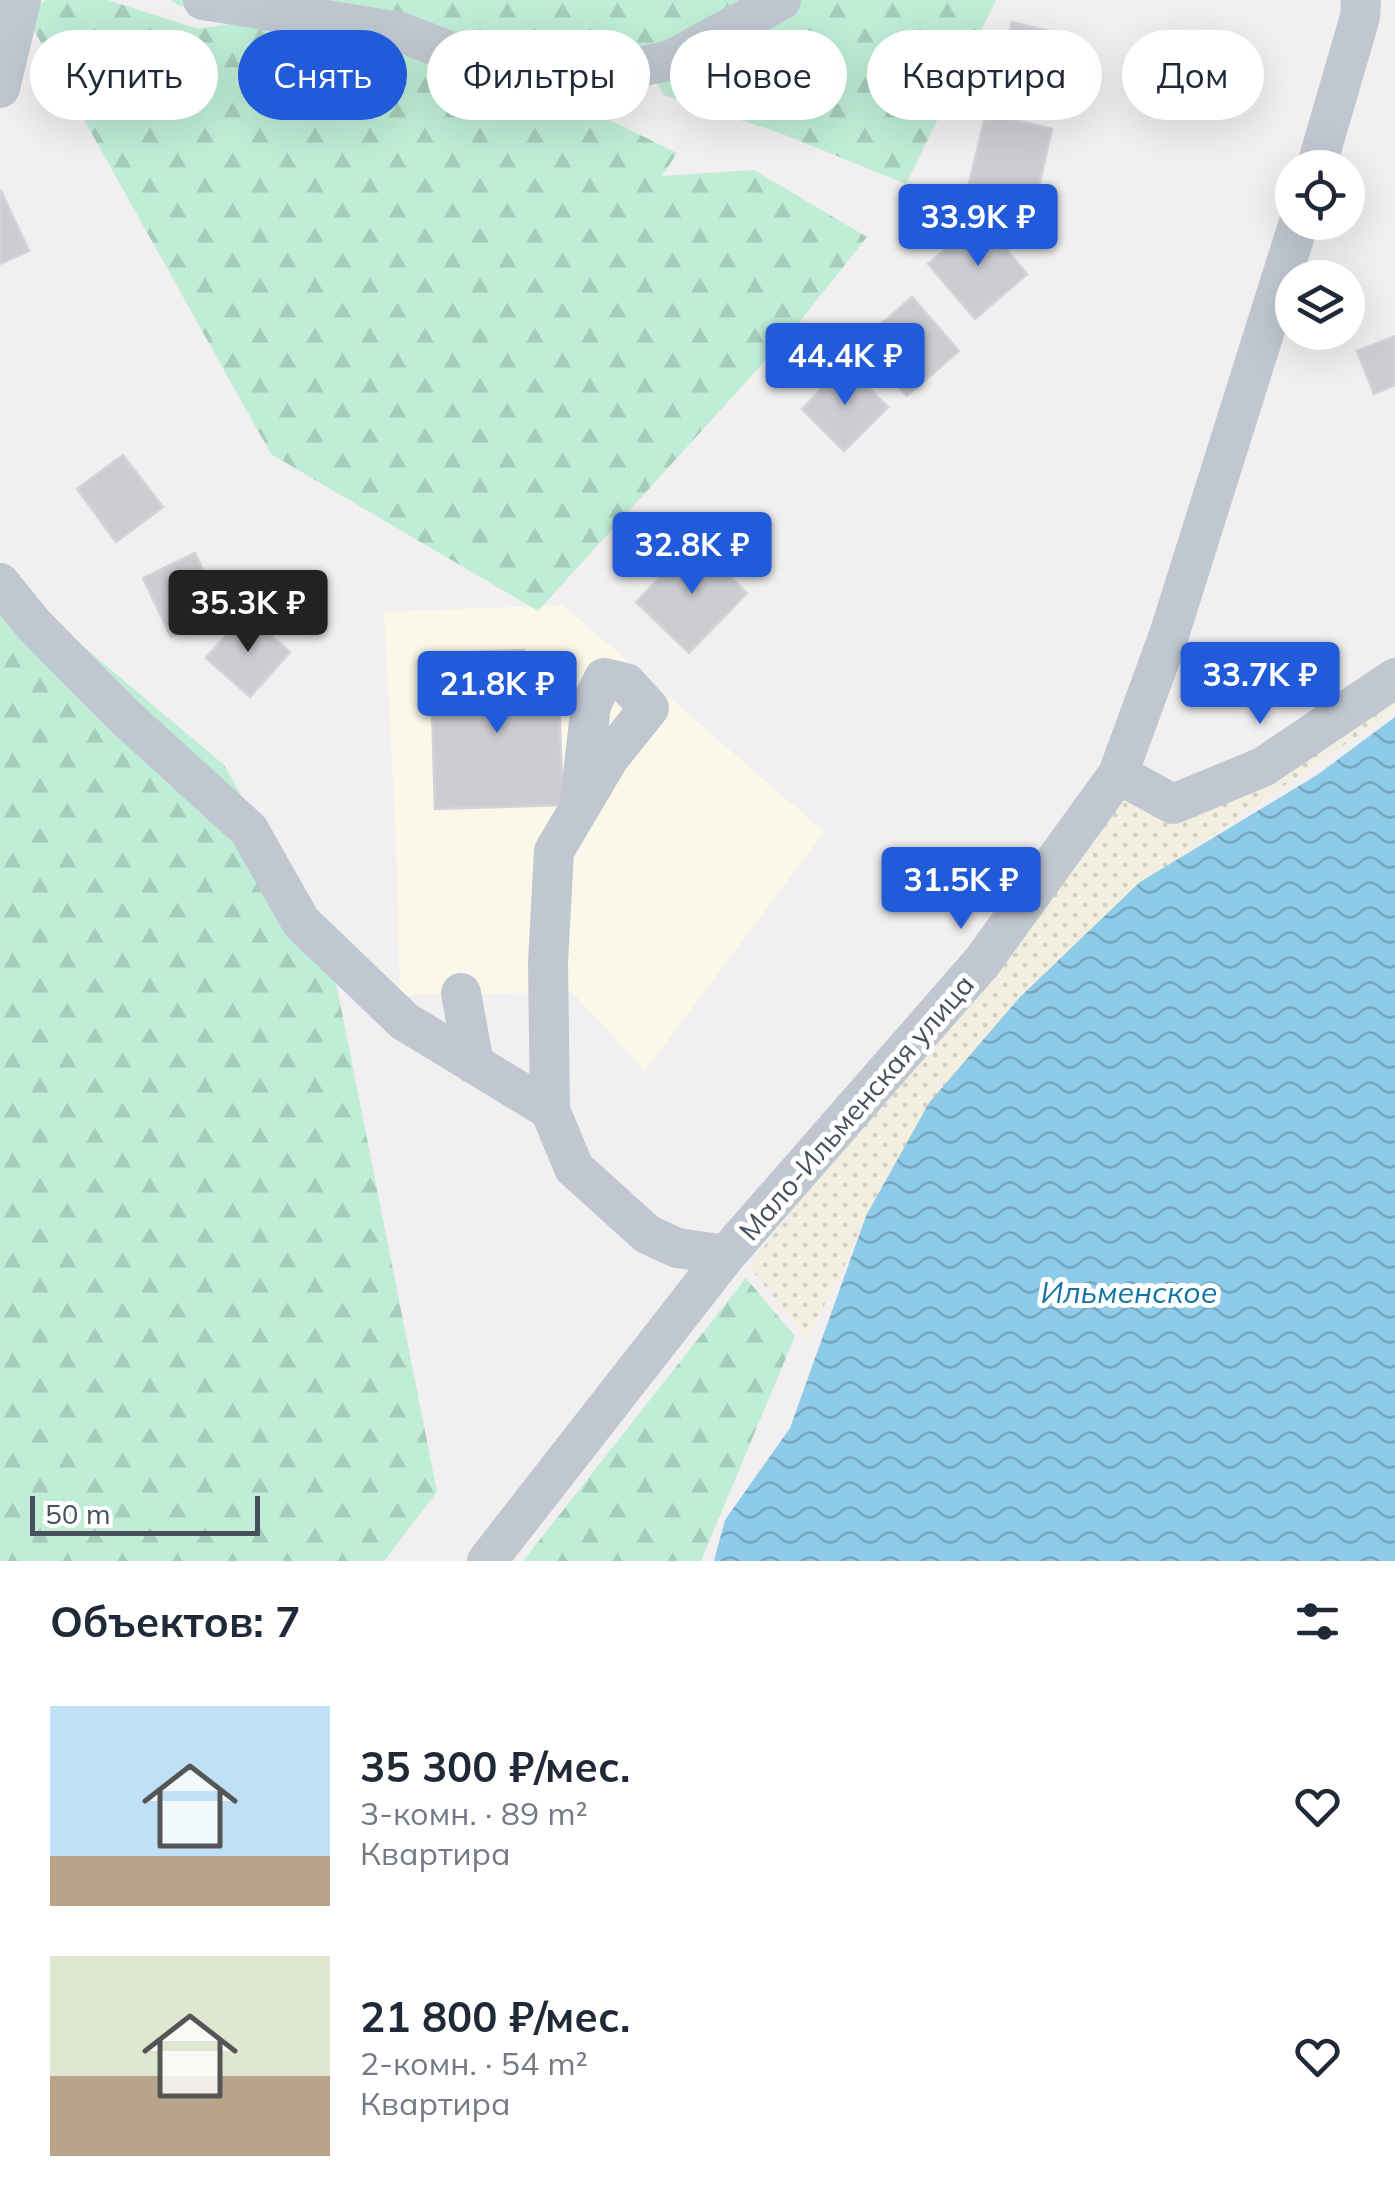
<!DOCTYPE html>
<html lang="ru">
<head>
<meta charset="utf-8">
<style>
  :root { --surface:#fff; --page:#f6f6f7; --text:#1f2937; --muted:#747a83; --accent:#215bd9 }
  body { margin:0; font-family:Mulish,sans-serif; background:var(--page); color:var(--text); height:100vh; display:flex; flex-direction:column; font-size:38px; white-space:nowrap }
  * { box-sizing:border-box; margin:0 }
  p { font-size:32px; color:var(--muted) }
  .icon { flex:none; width:55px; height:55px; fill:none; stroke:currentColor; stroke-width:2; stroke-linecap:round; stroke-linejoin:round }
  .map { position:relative; height:1561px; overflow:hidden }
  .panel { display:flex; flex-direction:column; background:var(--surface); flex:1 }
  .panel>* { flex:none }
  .guide { position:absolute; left:30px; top:30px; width:1335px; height:90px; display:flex; gap:20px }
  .controls { position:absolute; left:1275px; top:150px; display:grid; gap:20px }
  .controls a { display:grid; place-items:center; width:90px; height:90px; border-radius:50%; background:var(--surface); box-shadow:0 10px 40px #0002; font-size:50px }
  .scale { position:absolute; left:30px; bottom:25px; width:230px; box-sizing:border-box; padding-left:10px; border:5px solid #48505b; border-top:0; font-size:28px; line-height:35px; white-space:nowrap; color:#48505b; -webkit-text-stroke:8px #fff; paint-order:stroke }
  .price { position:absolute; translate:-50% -85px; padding:0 22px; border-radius:10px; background:var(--accent); color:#fff; font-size:32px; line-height:65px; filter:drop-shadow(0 2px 5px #0008) }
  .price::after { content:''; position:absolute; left:50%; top:60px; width:30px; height:22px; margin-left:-15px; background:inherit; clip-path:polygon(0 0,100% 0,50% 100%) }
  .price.on { background:#222; color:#fff }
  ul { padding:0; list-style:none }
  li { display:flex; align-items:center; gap:30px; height:250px; padding:0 50px }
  li span { display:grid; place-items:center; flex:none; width:280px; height:200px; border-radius:0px; color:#555 }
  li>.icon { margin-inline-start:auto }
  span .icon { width:120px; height:120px; fill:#fffc; stroke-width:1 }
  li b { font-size:42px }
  h2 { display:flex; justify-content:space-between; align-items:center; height:120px; padding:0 50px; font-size:42px }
  .chip { padding:0 35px; border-radius:45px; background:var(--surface); box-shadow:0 10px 40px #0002; font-size:35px; line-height:90px }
  .chip.on { background:var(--accent); color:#fff }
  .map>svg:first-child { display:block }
</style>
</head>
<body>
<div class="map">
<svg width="1395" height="1561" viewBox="0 0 1395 1561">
  <defs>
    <pattern id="forest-firs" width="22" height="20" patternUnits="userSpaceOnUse" patternTransform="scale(2.5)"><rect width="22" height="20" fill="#bfedd6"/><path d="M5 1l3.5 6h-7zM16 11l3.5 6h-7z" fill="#a6cdba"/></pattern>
    <pattern id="sand-dots" width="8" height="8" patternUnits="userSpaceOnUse" patternTransform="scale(2.5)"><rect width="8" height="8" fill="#f2eee0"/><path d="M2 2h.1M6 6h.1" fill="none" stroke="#d1cec2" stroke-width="1.8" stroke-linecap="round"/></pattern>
    <pattern id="water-waves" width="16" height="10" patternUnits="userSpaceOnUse" patternTransform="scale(2.5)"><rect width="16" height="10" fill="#8ecbe8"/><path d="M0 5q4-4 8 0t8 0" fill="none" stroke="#76a7bf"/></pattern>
  </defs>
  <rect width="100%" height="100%" fill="#f1efef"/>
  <!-- commercial -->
  <path fill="#fbf8e9" d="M563,605l261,227 -179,239 -73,-79 -172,3 -4,-159 -12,-224z"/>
  <!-- forest -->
  <path fill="url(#forest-firs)" d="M46,0h62l90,29 134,-22 -151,-1 -11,-6h826l-90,184 -126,-51 -116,-38 -19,-36 -43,21 -95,-37 -139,-26 71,56 152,38 86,42 -15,23 92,-6 113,67 -74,93 -255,281 -267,-157 -245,-438z
    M0,576l224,189 106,187 107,540 -53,69h-384z
    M746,1278l49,58 -94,225h-178z"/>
  <!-- sand -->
  <path fill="url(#sand-dots)" d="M1395,684v26l-265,182 -227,257 -96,191 -58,-74 373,-482 60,29z"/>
  <!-- water -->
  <path fill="url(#water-waves)" d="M1395,717v844h-681l11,-41 65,-92 76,-212 63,-113 90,-105 121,-116 177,-107z"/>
  <!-- building -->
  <path fill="#cccdd3" stroke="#d3d4da" stroke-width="2.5" d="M1012,22l62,15 -17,67 -61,-16z
    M986,113l66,16 -16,70 -67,-16z
    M1,191l28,60 -29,13v-72z
    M981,219l46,55 -52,45 -47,-55z
    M912,297l47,54 -52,45 -47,-54z
    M1395,336v49l-21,9 -17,-43z
    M845,365l43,42 -44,44 -42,-42z
    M123,455l40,52 -47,35 -39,-53z
    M694,542l53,51 -58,60 -53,-51z
    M195,553l28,59 -52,25 -28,-59z
    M245,613l45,39 -40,45 -44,-39z
    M524,650v24l34,-1 5,132 -128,4 -4,-132 42,-1 -1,-24z"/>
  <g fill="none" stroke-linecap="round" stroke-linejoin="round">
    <!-- minor -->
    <path stroke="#c0c7d0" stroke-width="40" d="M203,0l197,32 145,56 126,-28 110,-60
      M0,88l21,-88
      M1316,168l44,-151 1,-17
      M0,583l34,42 89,90 126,115 52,92 103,99 146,89
      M1118,774l55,30 90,-37 132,-89
      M579,809l12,-104 13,-27 22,5 23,25 -40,50 -55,93 -6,111 2,148 24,58 73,66 30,14 49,7
      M461,993l13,71
      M487,1561l239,-306 256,-293 136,-188 51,-139 130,-413"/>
  </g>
  <g text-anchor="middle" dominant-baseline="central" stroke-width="10" stroke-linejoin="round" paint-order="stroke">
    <!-- street labels -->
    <g font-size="28" fill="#48505b" stroke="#fff">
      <text transform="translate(856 1107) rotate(-49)">Мало-Ильменская улица</text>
    </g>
    <!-- water labels -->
    <g font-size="30" font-style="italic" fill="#1274a4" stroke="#fff">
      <text x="1129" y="1292">Ильменское</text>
    </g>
  </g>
</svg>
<div class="controls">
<a><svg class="icon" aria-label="locate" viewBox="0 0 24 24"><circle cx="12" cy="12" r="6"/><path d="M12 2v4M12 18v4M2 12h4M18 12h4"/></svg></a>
<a><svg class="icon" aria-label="layers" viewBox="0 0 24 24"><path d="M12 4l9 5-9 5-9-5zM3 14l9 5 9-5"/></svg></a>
</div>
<div class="scale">50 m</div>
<b class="price" style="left:978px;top:269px">33.9K ₽</b>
<b class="price" style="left:845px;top:408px">44.4K ₽</b>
<b class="price" style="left:692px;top:597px">32.8K ₽</b>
<b class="price on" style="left:248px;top:655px">35.3K ₽</b>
<b class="price" style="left:1260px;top:727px">33.7K ₽</b>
<b class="price" style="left:497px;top:736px">21.8K ₽</b>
<b class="price" style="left:961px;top:932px">31.5K ₽</b>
<div class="guide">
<a class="chip">Купить</a>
<a class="chip on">Снять</a>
<a class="chip">Фильтры</a>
<a class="chip">Новое</a>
<a class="chip">Квартира</a>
<a class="chip">Дом</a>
</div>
</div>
<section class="panel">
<h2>Объектов: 7<svg class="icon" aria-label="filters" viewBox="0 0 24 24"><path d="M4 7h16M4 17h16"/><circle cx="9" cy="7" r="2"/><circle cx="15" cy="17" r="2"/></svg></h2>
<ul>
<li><span style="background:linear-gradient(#bfe0f5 75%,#b9a48a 0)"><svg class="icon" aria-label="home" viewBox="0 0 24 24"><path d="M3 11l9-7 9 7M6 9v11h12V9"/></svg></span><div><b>35 300 ₽/мес.</b><p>3-комн. · 89 m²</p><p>Квартира</p></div><svg class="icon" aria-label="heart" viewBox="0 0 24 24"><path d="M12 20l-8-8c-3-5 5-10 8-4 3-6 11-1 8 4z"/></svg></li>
<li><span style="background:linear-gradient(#dfe7d0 60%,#b9a48a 0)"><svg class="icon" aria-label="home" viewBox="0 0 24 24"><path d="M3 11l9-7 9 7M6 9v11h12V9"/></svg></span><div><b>21 800 ₽/мес.</b><p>2-комн. · 54 m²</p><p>Квартира</p></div><svg class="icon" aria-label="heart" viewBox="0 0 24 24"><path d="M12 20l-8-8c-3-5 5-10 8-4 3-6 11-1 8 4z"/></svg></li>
</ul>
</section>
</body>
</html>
